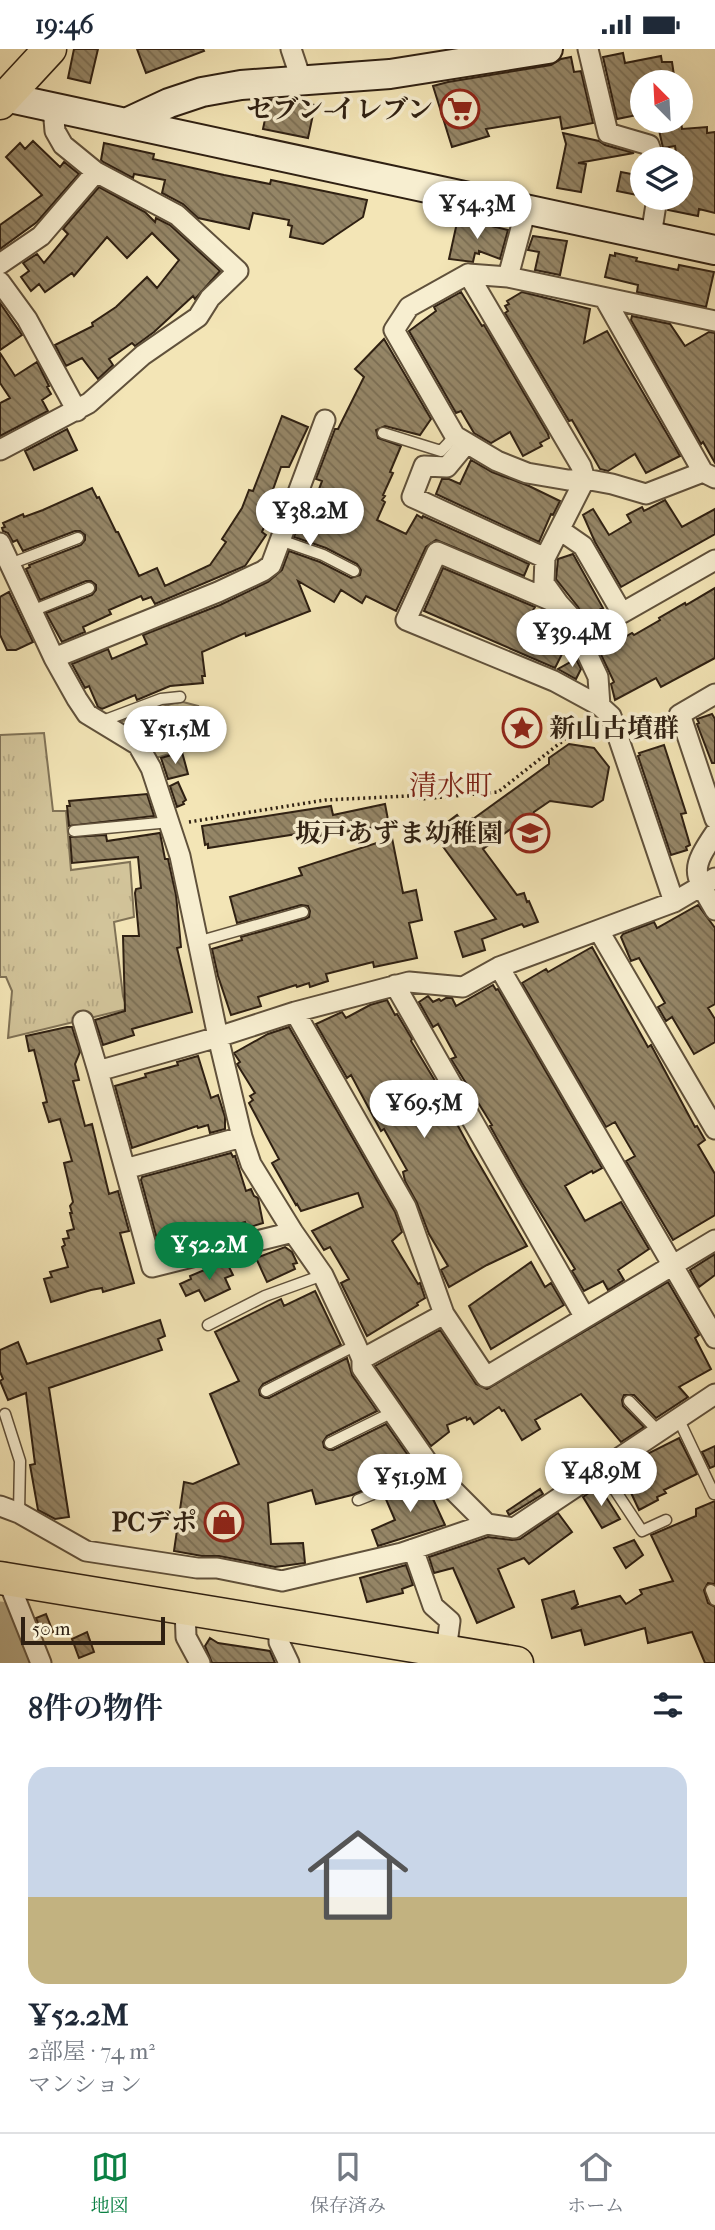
<!DOCTYPE html>
<html lang="ja">
<head>
<meta charset="utf-8">
<style>
  :root { --surface:#fff; --page:#f6f6f7; --text:#1f2937; --muted:#747a83; --line:#e0e1e3; --accent:#0b8043 }
  body { margin:0; font-family:"IM FELL French Canon","Noto Serif JP",serif; background:var(--page); color:var(--text); height:100vh; display:flex; flex-direction:column; font-size:26px; white-space:nowrap }
  * { box-sizing:border-box; margin:0 }
  p { font-size:23px; color:var(--muted) }
  .icon { flex:none; width:38px; height:38px; fill:none; stroke:currentColor; stroke-width:2; stroke-linecap:round; stroke-linejoin:round }
  .map { position:relative; height:1614px; overflow:hidden }
  .panel { display:flex; flex-direction:column; background:var(--surface); flex:1 }
  .panel>* { flex:none }
  .needle { width:46px; rotate:336deg }
  .fabs { position:absolute; left:630px; top:21px; display:grid; gap:14px }
  .fabs a { display:grid; place-items:center; width:63px; height:63px; border-radius:50%; background:var(--surface); box-shadow:0 7px 28px #0002; font-size:35px }
  .scale { position:absolute; left:21px; bottom:18px; width:144px; box-sizing:border-box; padding-left:7px; border:4px solid #2f2012; border-top:0; font-size:19px; line-height:24px; white-space:nowrap; color:#2f2012; -webkit-text-stroke:5px #f7eed0; paint-order:stroke }
  .price { position:absolute; translate:-50% -60px; padding:0 16px; border-radius:24px; background:#fff; color:#222; font-size:23px; line-height:46px; filter:drop-shadow(0 2px 4px #0008) }
  .price::after { content:''; position:absolute; left:50%; top:42px; width:21px; height:16px; margin-left:-10px; background:inherit; clip-path:polygon(0 0,100% 0,50% 100%) }
  .price.selected { background:var(--accent); color:#fff }
  ul { padding:0; list-style:none }
  li { display:grid; align-content:center; gap:14px; height:371px; padding:0 28px }
  li span { display:grid; place-items:center; height:217px; border-radius:21px; color:#555 }
  li>.icon { margin-inline-start:auto }
  span .icon { width:126px; height:126px; fill:#fffc; stroke-width:1 }
  li b { font-size:30px }
  h2 { display:flex; justify-content:space-between; align-items:center; height:84px; padding:0 28px; font-size:30px }
  .status { display:flex; justify-content:space-between; align-items:center; height:49px; padding:0 35px; background:var(--surface); direction:ltr }
  .status svg { height:19px; fill:currentColor }
  .tabs { display:flex; justify-content:space-around; align-items:center; height:98px; border-top:2px solid var(--line); background:var(--surface); font-size:19px; color:var(--muted) }
  .tabs a { display:grid; justify-items:center; gap:4px }
  .tabs .selected { color:var(--accent) }
  .map>svg:first-child { display:block }
</style>
</head>
<body>
<div class="status"><b>19:46</b><svg viewBox="0 0 49 12"><path d="M0 12V9h3v3zM5 12V6h3v6zM10 12V3h3v9zM15 12V0h3v12zM26 1h20v11H26zM47 4h2v5h-2z"/></svg></div>
<div class="map">
<svg width="715" height="1614" viewBox="0 0 715 1614">
  <defs>
    <pattern id="cemetery-stones" width="16" height="16" patternUnits="userSpaceOnUse" patternTransform="scale(1.75)"><rect width="16" height="16" fill="#d2c49a"/><path d="M2 7V4a2 2 0 0 1 4 0v3zM10 15v-3a2 2 0 0 1 4 0v3z" fill="#b5a884"/></pattern>
    <pattern id="park-tufts" width="24" height="20" patternUnits="userSpaceOnUse" patternTransform="scale(1.75)"><rect width="24" height="20" fill="#d2c49a"/><path d="M3 7l-1-3M5 7V3M7 7l1-3M15 17l-1-3M17 17v-4M19 17l1-3" fill="none" stroke="#b5a884"/></pattern>
    <pattern id="building-back-hatch" width="6" height="6" patternUnits="userSpaceOnUse" patternTransform="scale(1.75)"><rect width="6" height="6" fill="#958667"/><path d="M-1 5l2 2M0 0l6 6M5-1l2 2" fill="none" stroke="#7a6d53"/></pattern>
  </defs>
  <rect width="100%" height="100%" fill="#f3e5b6"/>
  <filter id="stains"><feTurbulence type="fractalNoise" baseFrequency=".00286" numOctaves="4"/><feColorMatrix values="0 0 0 0 .2 0 0 0 0 .09 0 0 0 0 .02 0 0 0 .5 -.17"/></filter>
  <radialGradient id="worn" r=".72"><stop offset=".6" stop-color="#630" stop-opacity="0"/><stop offset="1" stop-color="#630" stop-opacity=".3"/></radialGradient>
  <!-- cemetery -->
  <path fill="url(#cemetery-stones)" stroke="#807256" stroke-width="2" d="M183,653l15,4 -8,21 -3,22 -35,10 -38,-35 60,-21z"/>
  <!-- park -->
  <path fill="url(#park-tufts)" stroke="#807256" stroke-width="2" d="M44,684l9,78h13l5,59 59,-8 4,55 -20,5 9,74 4,13 -119,29 4,-47 -6,-14h-6v-242z"/>
  <g fill="none" stroke-linecap="round" stroke-linejoin="round">
    <!-- river -->
    <path stroke="#b0a27e" stroke-width="35" d="M0,1570l19,44"/>
  </g>
  <!-- building -->
  <path fill="url(#building-back-hatch)" stroke="#2f2012" stroke-width="2" d="M74,0h24l-8,34 -22,-5z
    M137,0h66l1,2 -58,22z
    M623,4l2,10 36,-7 1,6h10l3,20h-33v11l-9,1 4,21 -20,4 -14,-62z
    M571,8l3,15 7,-1 12,52 -31,6 -2,-12 -74,12 3,7 -37,11 -19,-61 15,-4 103,-17 10,-6z
    M283,50l32,6 -7,33 -45,-9 6,-29z
    M657,72h24l1,8 25,-2v6l8,-1v81l-16,-4 -1,7 -30,-6 1,-12h12v-39h-4l-2,-13 -12,2z
    M563,84l36,8 6,4 29,8 -56,10 8,1 -5,28 -24,-4 9,-44z
    M33,92l27,26 4,-5 15,12 -42,48 -37,27v-24l42,-30 -36,-38 14,-14 5,6z
    M104,94l50,11 -1,5 71,16 46,9 1,-4 96,20 -4,17 -40,27 -33,-7 2,-11 -4,-1 1,-5 -36,-7 -4,16 -51,-11 -15,-14 -21,-11 3,-13 -31,-6 -1,4 -30,-16 -2,-2z
    M621,123l21,4v20l-25,-5z
    M99,138l46,25 10,10 1,-4 14,7 50,46 -25,28 -2,-3 -39,36 -19,14 -3,-3 -23,16 4,6 -15,14 -16,-21 -16,8 -11,-21 38,-19 -1,-3 24,-16 31,-30 10,11 22,-28 -27,-27 -25,25 -20,-21 -33,39 -2,-3 -27,19 -6,-8 -8,7 -10,-14 8,-6 -6,-8 14,-9 7,9 24,-29 -5,-5z
    M458,169l50,12 -8,29 -21,-8v3l-4,-1 -2,9 -24,-3z
    M533,187l34,5 -7,34 -25,-5 4,-18 -11,-2z
    M615,204l22,5 -1,3 42,9 1,-5 35,7 -8,35 -69,-15 1,-7 -33,-8 5,-22 5,1z
    M461,243l21,34 2,-1 64,109 1,4 -9,5 2,3 -19,10 -13,-24 -19,11 -17,-10 -13,-22 -5,2 -47,-82 27,-20 -2,-4z
    M522,243l68,17 -6,34 23,-12 73,125 -34,17 -11,-19 -27,17 -8,-2 -28,-49 -3,1 -64,-108 3,-2 -3,-5 4,-2 -2,-3z
    M0,254l22,32 -22,15z
    M632,267l38,8 15,22 24,-14 6,1v130l-12,-21 -2,2 -70,-124z
    M384,290l47,80 -11,16 -35,-9 -9,4 2,8 23,8 -11,26 3,1 -10,22 2,1 -3,4 3,2 -8,18 29,14 11,-19 5,3 1,-2 106,48 -5,12 -88,-36 -10,7 -30,64 -30,-15 -4,7 -21,-13 -7,12 -36,-21 12,30 -64,25 -1,-3 -43,19 3,24h-3l1,7 -33,3 -33,14 -2,-5 -33,14 -4,-2 -9,-21 -4,2 -13,-24 36,-15 4,10 35,-15 -4,-9 77,-30 48,-23 14,-12 7,-19 31,11 31,16 9,-3 1,-5 -4,-6 -31,-16 -32,-11 10,-26 6,2 12,-32 -6,-2 19,-50h3l26,-52 -9,-8z
    M0,304l15,23 22,-14 12,24 -2,1 4,7 -9,6 6,11 -48,25v-33l10,-5 -10,-15z
    M282,367l26,11 -19,40h-8l-11,31 5,2 -13,32 4,3 -21,31 -90,38 -4,-7 -8,3 -2,-4 -32,14 2,4 -28,13 2,5 -23,10 -16,-29 46,-18 4,-5v-5l-5,-4h-5l-46,19 -14,-31 4,-2 -1,-2 52,-20 4,-5v-5l-5,-4h-5l-52,20 -6,-11 -4,2 -5,-9 -5,-2 -1,-3 3,-1 -2,-4 20,-9 1,3 19,-7 49,-22 5,10 2,-1 17,35h2l21,44 18,-8 8,18 45,-21 16,-23 -4,-3 20,-31 7,-18 4,1z
    M67,380l10,21 -43,20 -9,-19z
    M471,411l21,12 37,14 31,15 -7,14 -2,-1 -12,28 -103,-48 6,-15h7l11,5z
    M665,451l17,27 33,-18v25l-94,53 -26,-45 -12,-27 10,-6 16,26 22,-13 -4,-7 15,-8 2,4z
    M573,505l30,54 -19,10 -6,-11 -22,-28 2,-20z
    M443,519l92,39 -3,5 28,12 3,7 -7,3 10,5 2,3 -13,26 -131,-57z
    M715,539v70l-54,29 -5,-9 -41,22 -4,-16 3,-2 -20,-42 9,4 12,-8 3,5 14,-8 2,2 26,-15 -1,-2 26,-15 1,2z
    M9,543l24,50 -17,8h-9l-7,-15v-38z
    M576,610l5,10 -5,10 -18,-10z
    M712,665l3,5v44h-3l-15,-39 2,-1 -2,-4z
    M569,695l25,4 15,19 -6,33 -11,7 -42,-6 -16,11 -4,11 -7,4 -11,1 -29,21 34,46 7,-2 3,9 2,-1 9,21 -14,5 -2,-3 -40,15 3,11 -22,7 -8,-25 41,-13 -63,-86 24,-18 7,9 8,-6 1,1 76,-55v-6z
    M664,696l22,68 -5,1 9,31 -4,2 1,3 -16,5 -33,-99 2,-1 -1,-2z
    M182,703l6,22 -20,5 -7,-21z
    M178,733l8,18 -3,2 1,2 -7,3 -7,-21z
    M147,745l7,22 -85,10 -2,-20h3l-1,-5z
    M385,755l4,21 -91,14 -1,-5 -89,14v-4l-3,1 -3,-19 129,-20 2,9z
    M160,784l5,26h3l8,36 5,52 -4,1 15,64 -60,17 2,6 -31,10 -8,-25 30,-9 -2,-75h16l-4,-43 1,-4 5,-1 -3,-31 -66,6 -2,-26 36,-2 1,6z
    M392,789l11,55 13,-3 6,30 -13,3 8,35 -43,9 -1,-5 -47,12 2,7 -18,6 -1,-4 -12,4 -1,-2 -38,12 3,9 -30,9 -13,-39 -6,-27 30,-9 -1,-3 64,-18 4,-2 1,-6 -2,-5 -7,-1 -64,18 -7,-26 72,-22 -3,-7z
    M698,856l17,23v76l-7,4 7,11v23l-21,12 -22,-37 -6,4 -8,-14 7,-4 -26,-45 -8,3 -10,-24 2,-3 31,-12 3,6z
    M592,898l56,100 3,-2 44,82 2,-1 8,14 -7,5 17,29v41l-42,25 -47,-79 9,-5 -20,-34 -9,5 -84,-144 24,-14 2,3z
    M493,936l3,5 2,-1 104,179 -9,5 -1,-2 -27,15 20,35 36,-19 28,47 -31,21 6,10 -16,10 -5,-9 -19,10 -12,-20 3,-2 -53,-86 -32,-57 2,-1 -41,-66 5,-2 -18,-33 -5,3 -14,-25 9,-6 5,6 6,-3 2,2 5,-3h6l4,8z
    M387,951l8,15 2,-1 15,25 -1,2 35,58 -2,1 27,50 56,96 -40,19 -38,22 -8,-17 7,-4 -19,-32 -12,-31 -12,-22 -2,-9 4,-2 -23,-41 -3,2 -30,-56 -4,3 -31,-54 26,-12 4,6 24,-13z
    M67,978h5l8,25 -5,12 4,16 -6,1 12,45 7,-2 17,70 9,-3 11,40 -9,2 14,50 -31,9 -1,-4 -11,2 -40,12 -7,-23 8,-2 -2,-5 18,-5 -6,-20 3,-2 -2,-6 6,-1 -2,-7 7,-2 -4,-16h2l-2,-7 3,-4 -9,-39 8,-2 -12,-42 -11,3 -6,-19 4,-1 -13,-52 -5,1 -3,-15z
    M289,978l106,185 7,20 -10,9 26,43 2,-1 5,15 -8,5 1,2 -51,31 -26,-53 8,-4 -19,-32 -6,3 -12,-19 51,-24 -5,-14 -57,18 -4,-7 -1,1 -24,-42 7,-4 -30,-56 4,-3 -3,-4 5,-3 -18,-29 3,-2 -6,-9 34,-19z
    M198,1007l13,42 7,-3 7,22v12l-15,4 -2,-8 -10,3 -1,-2 -65,22 -17,-62 31,-9 -1,-3 33,-9 -1,-3z
    M231,1104l2,4 2,-1 11,35 5,-2 3,7 4,2 5,25 -16,5 -2,-6 -52,16 -2,-4 -33,9 -17,-63 1,-3z
    M285,1198l7,5 5,11 -4,1 2,5 -28,13 -11,-24z
    M715,1205v21l-16,12 -9,-17z
    M226,1212l7,14 -8,3 5,11 -25,12 -6,-11 -13,6 -6,-12 11,-5 -1,-3z
    M531,1213l14,25 6,-4 13,22 -73,44 -22,-43z
    M668,1233l31,53 -4,3 16,31 -32,18 9,10 -32,21 -22,-23h-10l-2,5 1,6 21,21 -23,15 -40,-48 -46,26 5,9 -18,11 -18,-30 -2,1 -3,-4 -25,17 -4,-6 -3,2 -1,-3 -19,8 2,7 -18,14 -56,-80 65,-36 36,54 11,5z
    M315,1242l26,54 -78,39 -4,6 1,5 5,3h4l78,-40 5,17 25,36 -50,25 -4,6 1,5 5,3h4l53,-26 31,44 -65,27 -36,9 -4,-14 -44,13 3,41 32,-1 2,20 -30,4 -56,-11h-17l-28,-5 10,-69 9,2 46,-20 -29,-70 29,-13 -24,-49 66,-33 3,7z
    M160,1271l5,16 -7,3 4,11 -113,38 20,129 -14,2 -17,-9 -8,-45 5,-1 -9,-71 -18,7 -8,-19 3,-2 -3,-7v-22l18,-8 9,22z
    M679,1389l18,36 -33,16 2,3 -9,4 1,3 -19,10 -18,-39 28,-18z
    M715,1397v20l-5,2 -8,-16z
    M425,1432l16,14 -8,4 12,26 -67,21 -6,-16 23,-10 -10,-23z
    M599,1437l21,33 -18,9 -19,-31z
    M540,1440l3,5 -34,21 -2,-4z
    M715,1452v83l-7,-1 -4,7 4,13 7,4v56h-10l-13,-31 -44,11 -3,-15 -60,17 -4,-15 -29,8 -10,-38 32,-9 4,13 -7,5 49,-13 6,8 16,-10 -2,-4 33,-9 -22,-46 45,-19v-7z
    M558,1464l14,19 -43,32 -5,-6 -26,11 16,38 -37,16 -24,-55 -19,5 -5,-16 59,-20 24,3 8,-1z
    M634,1491l9,15 -17,13 -12,-20z
    M406,1516l7,20 -11,4 1,4 -36,9 -7,-24z
    M46,1565l7,18 -10,4 -7,-18z
    M87,1583l7,20 -15,6 -7,-19z
    M210,1589l8,5 52,8 5,12h-63l-7,-17z"/>
  <g fill="none" stroke-linecap="round" stroke-linejoin="round">
    <defs>
      <path id="lane" d="M383,384l58,18 14,-15
        M280,491l43,15 31,16
        M10,515l68,-26
        M32,562l57,-23
        M100,673l61,-23 19,-2
        M74,782l96,-9
        M197,893l106,-30
        M208,1276l57,-29 58,-21
        M266,1342l90,-46
        M629,1352l29,30
        M5,1365l15,47 -1,52
        M678,1369l36,76
        M330,1394l63,-31
        M601,1420l41,62 24,-11
        M358,1451l75,-30
        M711,1541l4,10"/>
      <path id="street" d="M291,0l10,30
        M588,0l20,84 41,12 5,14
        M651,187l6,-38
        M0,215l41,-28 55,-64
        M468,225l113,192 4,13 -40,79 -1,25 15,21
        M508,228l18,-68
        M0,233l27,37 50,92
        M605,250l98,173
        M715,272l-207,-44 -40,-3 -59,33 -15,23 61,106 42,25 30,12 41,7 17,-1 27,5 34,10 57,-22 12,6
        M466,395l-19,23 -23,-1 -12,31 133,61
        M0,401l89,-47 54,-48 55,-38 12,-19 28,-27 -61,-56 -81,-43 -33,-27 -8,-14 -2,-23
        M560,481l23,16 39,67 93,-53
        M0,494l54,115 23,41 10,15 51,31 13,23 29,88 38,181 24,100 9,27 42,68 30,43 33,70 6,14v9l71,102 54,54 27,4 201,-134
        M54,609l164,-66 45,-21 8,-6 54,-145
        M715,645l-36,21 4,8 32,96
        M600,657l-2,-29 -29,-62 -10,-11 -122,-52 -31,68 148,61 46,25 11,10 63,186
        M715,784c-25,37 -22,39 0,77
        M599,882l116,198
        M499,918l216,371
        M395,936l189,331
        M295,963l111,195 38,107 42,63 229,-137
        M83,972l15,50
        M125,1120l117,-32
        M293,1183l-141,35 -54,-196 120,-34 77,-25 114,-30 54,5 36,-20 175,-65 41,-24
        M362,1310l82,-45
        M0,1457l19,7 67,38 111,17h20l65,13 120,-28 85,-29
        M413,1500l20,57 17,15 -4,30
        M5,1524l36,90
        M185,1559l1,29 14,26
        M279,1575v18l10,21"/>
      <path id="secondary" d="M0,47l715,154
        M126,74l43,-20 33,-11 39,-7 149,-11 158,-25"/>
      <path id="primary" d="M0,54l50,-54
        M0,1529l517,85"/>
    </defs>
    <!-- lane casing -->
    <use href="#lane" stroke="#60513b" stroke-width="13"/>
    <!-- street casing -->
    <use href="#street" stroke="#60513b" stroke-width="23"/>
    <!-- secondary casing -->
    <use href="#secondary" stroke="#2f2012" stroke-width="32"/>
    <!-- primary casing -->
    <use href="#primary" stroke="#2f2012" stroke-width="35"/>
    <!-- path -->
    <path stroke="#2f2012" stroke-width="3.5" stroke-dasharray="2 3.5" stroke-linecap="butt" d="M189,773l136,-22 83,-4 14,3 76,-7 90,-71"/>
    <!-- lane -->
    <use href="#lane" stroke="#f7eed0" stroke-width="10"/>
    <!-- street -->
    <use href="#street" stroke="#f7eed0" stroke-width="19"/>
    <!-- secondary -->
    <use href="#secondary" stroke="#f7eed0" stroke-width="28"/>
    <!-- primary -->
    <use href="#primary" stroke="#f3e5b6" stroke-width="32"/>
  </g>
  <!-- icons -->
  <defs>
    <symbol id="supermarket-ring" viewBox="-11 -11 22 22"><circle r="9.5" fill="#f7eed0" stroke="#8f2418" stroke-width="1.5"/><path d="M-6-5.5h2.5l.6 2H6L4.5 2H-2.5L-4.4-4H-6ZM-1.5 3.2a1.3 1.3 0 1 0 .1 0ZM3 3.2a1.3 1.3 0 1 0 .1 0Z" fill="#8f2418"/></symbol>
    <symbol id="sight-ring" viewBox="-11 -11 22 22"><circle r="9.5" fill="#f7eed0" stroke="#8f2418" stroke-width="1.5"/><path d="M0-6L1.8-2.2L6-1.7L2.9 1.2L3.7 5.4L0 3.3L-3.7 5.4L-2.9 1.2L-6-1.7L-1.8-2.2Z" fill="#8f2418"/></symbol>
    <symbol id="school-ring" viewBox="-11 -11 22 22"><circle r="9.5" fill="#f7eed0" stroke="#8f2418" stroke-width="1.5"/><path d="M0-5L7-2L0 1L-7-2ZM-4 1L0 2.5L4 1V4Q0 6-4 4Z" fill="#8f2418"/></symbol>
    <symbol id="shop-ring" viewBox="-11 -11 22 22"><circle r="9.5" fill="#f7eed0" stroke="#8f2418" stroke-width="1.5"/><path d="M-5-2.5h2.3a2.7 3.5 0 0 1 5.4 0H5L5.5 6h-11ZM-1.5-2.5h3a1.5 2.3 0 0 0-3 0Z" fill="#8f2418"/></symbol>
  </defs>
  <g fill-rule="evenodd">
    <use href="#supermarket-ring" x="438" y="38" width="44" height="44"/>
    <use href="#sight-ring" x="500" y="657" width="44" height="44"/>
    <use href="#school-ring" x="508" y="762" width="44" height="44"/>
    <use href="#shop-ring" x="202" y="1451" width="44" height="44"/>
  </g>
  <g text-anchor="middle" dominant-baseline="central" stroke-width="7" stroke-linejoin="round" paint-order="stroke">
    <!-- poi labels -->
    <g font-size="26" font-weight="bold" fill="#2f2012" stroke="#f7eed0" text-anchor="end">
      <text x="433" y="60">セブン-イレブン</text>
      <text x="549" y="679" text-anchor="start">新山古墳群</text>
      <text x="503" y="784">坂戸あずま幼稚園</text>
      <text x="197" y="1473">PCデポ</text>
    </g>
    <!-- neighbourhood labels -->
    <g font-size="28" fill="#7a1f14" stroke="#f7eed0">
      <text x="451" y="736">清水町</text>
    </g>
  </g>
  <rect width="100%" height="100%" filter="url(#stains)"/>
  <rect width="100%" height="100%" fill="url(#worn)"/>
</svg>
<div class="fabs">
<a><svg class="needle" viewBox="-14 -14 28 28"><path d="M0-13l5 13h-10z" fill="#e53935"/><path d="M0 13l5-13h-10z" fill="#747a83"/></svg></a>
<a><svg class="icon" aria-label="layers" viewBox="0 0 24 24"><path d="M12 4l9 5-9 5-9-5zM3 14l9 5 9-5"/></svg></a>
</div>
<div class="scale">50 m</div>
<b class="price" style="left:477px;top:192px">¥54.3M</b>
<b class="price" style="left:310px;top:499px">¥38.2M</b>
<b class="price" style="left:572px;top:620px">¥39.4M</b>
<b class="price" style="left:175px;top:717px">¥51.5M</b>
<b class="price" style="left:424px;top:1091px">¥69.5M</b>
<b class="price selected" style="left:209px;top:1233px">¥52.2M</b>
<b class="price" style="left:601px;top:1459px">¥48.9M</b>
<b class="price" style="left:410px;top:1465px">¥51.9M</b>
</div>
<section class="panel">
<h2>8件の物件<svg class="icon" aria-label="filters" viewBox="0 0 24 24"><path d="M4 7h16M4 17h16"/><circle cx="9" cy="7" r="2"/><circle cx="15" cy="17" r="2"/></svg></h2>
<ul>
<li><span style="background:linear-gradient(#c9d6e8 60%,#c2b280 0)"><svg class="icon" aria-label="home" viewBox="0 0 24 24"><path d="M3 11l9-7 9 7M6 9v11h12V9"/></svg></span><div><b>¥52.2M</b><p>2部屋 · 74 m²</p><p>マンション</p></div></li>
</ul>
</section>
<nav class="tabs">
<a class="selected"><svg class="icon" aria-label="map" viewBox="0 0 24 24"><path d="M3 6l6-2 6 2 6-2v14l-6 2-6-2-6 2zM9 4v14M15 6v14"/></svg>地図</a>
<a><svg class="icon" aria-label="saved" viewBox="0 0 24 24"><path d="M7 4h10v16l-5-4-5 4z"/></svg>保存済み</a>
<a><svg class="icon" aria-label="home" viewBox="0 0 24 24"><path d="M3 11l9-7 9 7M6 9v11h12V9"/></svg>ホーム</a>
</nav>
</body>
</html>
